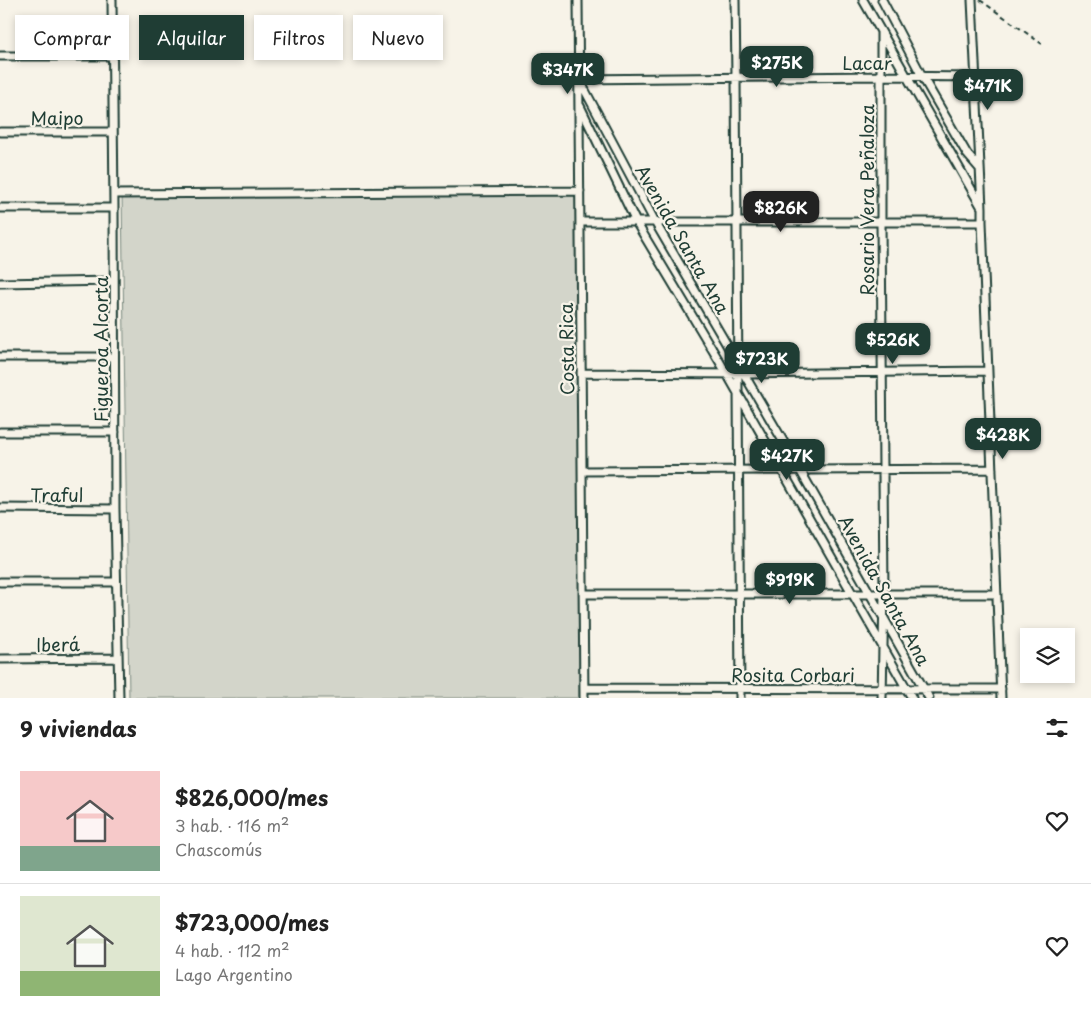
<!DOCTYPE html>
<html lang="es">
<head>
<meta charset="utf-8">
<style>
  :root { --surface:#fff; --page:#f6f6f6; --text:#222; --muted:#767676; --line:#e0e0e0; --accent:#1f3d34 }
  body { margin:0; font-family:"Playpen Sans",sans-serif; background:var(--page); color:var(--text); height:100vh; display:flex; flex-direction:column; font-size:19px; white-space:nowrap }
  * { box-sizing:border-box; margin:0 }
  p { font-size:16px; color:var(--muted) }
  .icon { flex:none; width:28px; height:28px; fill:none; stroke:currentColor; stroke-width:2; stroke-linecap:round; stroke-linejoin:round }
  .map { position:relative; height:698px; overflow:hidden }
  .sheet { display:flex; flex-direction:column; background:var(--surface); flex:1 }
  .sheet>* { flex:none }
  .guide { position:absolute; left:15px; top:15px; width:500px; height:45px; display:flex; gap:10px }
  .tools { position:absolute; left:1020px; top:628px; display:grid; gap:10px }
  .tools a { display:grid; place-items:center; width:55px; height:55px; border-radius:0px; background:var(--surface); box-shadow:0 2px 8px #0003; font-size:25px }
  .price { position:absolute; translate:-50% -42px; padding:0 11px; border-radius:10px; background:var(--accent); color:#fff; font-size:16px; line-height:32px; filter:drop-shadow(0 1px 2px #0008) }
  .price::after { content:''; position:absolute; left:50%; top:30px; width:15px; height:11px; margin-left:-8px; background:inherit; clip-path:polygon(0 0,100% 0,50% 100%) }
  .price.current { background:#222; color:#fff }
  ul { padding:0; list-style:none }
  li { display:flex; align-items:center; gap:15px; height:125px; padding:0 20px }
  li+li { border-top:1px solid var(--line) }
  li span { display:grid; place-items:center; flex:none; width:140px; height:100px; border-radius:0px; color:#555 }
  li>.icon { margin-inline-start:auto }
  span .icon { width:60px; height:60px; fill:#fffc; stroke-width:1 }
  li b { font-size:21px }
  h2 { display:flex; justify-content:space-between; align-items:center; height:60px; padding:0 20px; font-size:21px }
  .pill { padding:0 18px; border-radius:0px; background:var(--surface); box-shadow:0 2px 8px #0003; font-size:18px; line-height:45px }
  .pill.current { background:var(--accent); color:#fff }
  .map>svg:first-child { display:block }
</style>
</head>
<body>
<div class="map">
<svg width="1091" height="698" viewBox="0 0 1091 698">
  <rect width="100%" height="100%" fill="#f7f3e8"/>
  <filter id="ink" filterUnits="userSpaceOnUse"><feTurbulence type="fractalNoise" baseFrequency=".02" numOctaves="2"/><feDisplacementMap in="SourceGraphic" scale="10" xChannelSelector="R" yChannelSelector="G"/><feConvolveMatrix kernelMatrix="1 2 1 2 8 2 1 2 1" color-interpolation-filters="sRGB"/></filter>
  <g filter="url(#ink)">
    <!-- green -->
    <path fill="#d3d5ca" stroke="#79897f" d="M122,193l455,1 3,402 -1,102h-450z"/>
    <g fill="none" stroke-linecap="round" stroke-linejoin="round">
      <defs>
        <path id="street" d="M112,0l2,208 1,301 4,189
          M578,0l6,698
          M735,0l1,77 4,621
          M863,0l118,206
          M882,0l40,76 45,78 13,15
          M972,0l10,208v14l19,476
          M881,32v190l3,372 -2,104
          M0,56h113
          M580,106l56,116 91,152 185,324
          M0,132h113
          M114,194l466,-3
          M0,208h114
          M580,222h402
          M0,283l114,-2
          M0,357h114
          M581,373l163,1 244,-3
          M0,432h115
          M582,471l410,-2
          M0,508l115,1
          M0,582h116
          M583,594h414
          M0,659l117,-1
          M584,688l417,1
          M929,698l-129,-228 -145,-248 -76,-143 302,-3 95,1"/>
      </defs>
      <!-- street casing -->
      <use href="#street" stroke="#1f3d34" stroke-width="11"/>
      <!-- path -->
      <path stroke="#1f3d34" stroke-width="2" stroke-dasharray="5 4" stroke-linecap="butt" d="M980,0l62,44"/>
      <!-- street -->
      <use href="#street" stroke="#f7f3e8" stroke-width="7"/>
    </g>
  </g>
  <g text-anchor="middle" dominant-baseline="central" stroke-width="4.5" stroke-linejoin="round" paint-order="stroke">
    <!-- street labels -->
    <g font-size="18" fill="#1f3d34" stroke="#f7f3e8">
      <text x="867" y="62">Lacar</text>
      <text x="57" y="117">Maipo</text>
      <text transform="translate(866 200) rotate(-90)">Rosario Vera Peñaloza</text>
      <text transform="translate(683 239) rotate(60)">Avenida Santa Ana</text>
      <text transform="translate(100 349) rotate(-90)">Figueroa Alcorta</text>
      <text transform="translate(566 349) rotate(-91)">Costa Rica</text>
      <text x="57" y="494">Traful</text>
      <text transform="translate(885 590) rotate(61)">Avenida Santa Ana</text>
      <text transform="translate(58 644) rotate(-1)">Iberá</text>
      <text x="793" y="674">Rosita Corbari</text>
    </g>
  </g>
</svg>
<div class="tools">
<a><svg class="icon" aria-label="layers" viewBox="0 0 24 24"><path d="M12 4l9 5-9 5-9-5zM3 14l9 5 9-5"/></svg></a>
</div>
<b class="price" style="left:777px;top:88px">$275K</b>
<b class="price" style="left:568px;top:95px">$347K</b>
<b class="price" style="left:988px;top:111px">$471K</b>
<b class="price current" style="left:781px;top:233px">$826K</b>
<b class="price" style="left:893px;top:365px">$526K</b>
<b class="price" style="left:762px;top:384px">$723K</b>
<b class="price" style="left:1003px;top:460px">$428K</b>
<b class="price" style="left:787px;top:481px">$427K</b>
<b class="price" style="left:790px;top:605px">$919K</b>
<div class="guide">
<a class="pill">Comprar</a>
<a class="pill current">Alquilar</a>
<a class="pill">Filtros</a>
<a class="pill">Nuevo</a>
</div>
</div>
<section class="sheet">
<h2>9 viviendas<svg class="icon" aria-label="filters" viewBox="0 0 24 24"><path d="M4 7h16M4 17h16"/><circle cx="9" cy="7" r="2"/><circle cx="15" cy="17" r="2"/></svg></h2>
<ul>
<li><span style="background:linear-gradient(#f6c9c9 75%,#7fa58c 0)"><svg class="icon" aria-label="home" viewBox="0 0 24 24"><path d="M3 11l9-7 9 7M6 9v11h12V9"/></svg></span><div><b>$826,000/mes</b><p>3 hab. · 116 m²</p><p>Chascomús</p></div><svg class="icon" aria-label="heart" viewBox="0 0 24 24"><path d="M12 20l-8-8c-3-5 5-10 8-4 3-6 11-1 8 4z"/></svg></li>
<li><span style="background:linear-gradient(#dfe7d0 75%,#8fb573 0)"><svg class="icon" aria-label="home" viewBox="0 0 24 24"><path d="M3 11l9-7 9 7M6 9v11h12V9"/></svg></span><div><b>$723,000/mes</b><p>4 hab. · 112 m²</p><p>Lago Argentino</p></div><svg class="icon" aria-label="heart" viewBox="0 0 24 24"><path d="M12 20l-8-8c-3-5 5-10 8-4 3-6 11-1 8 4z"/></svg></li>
</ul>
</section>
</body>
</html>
